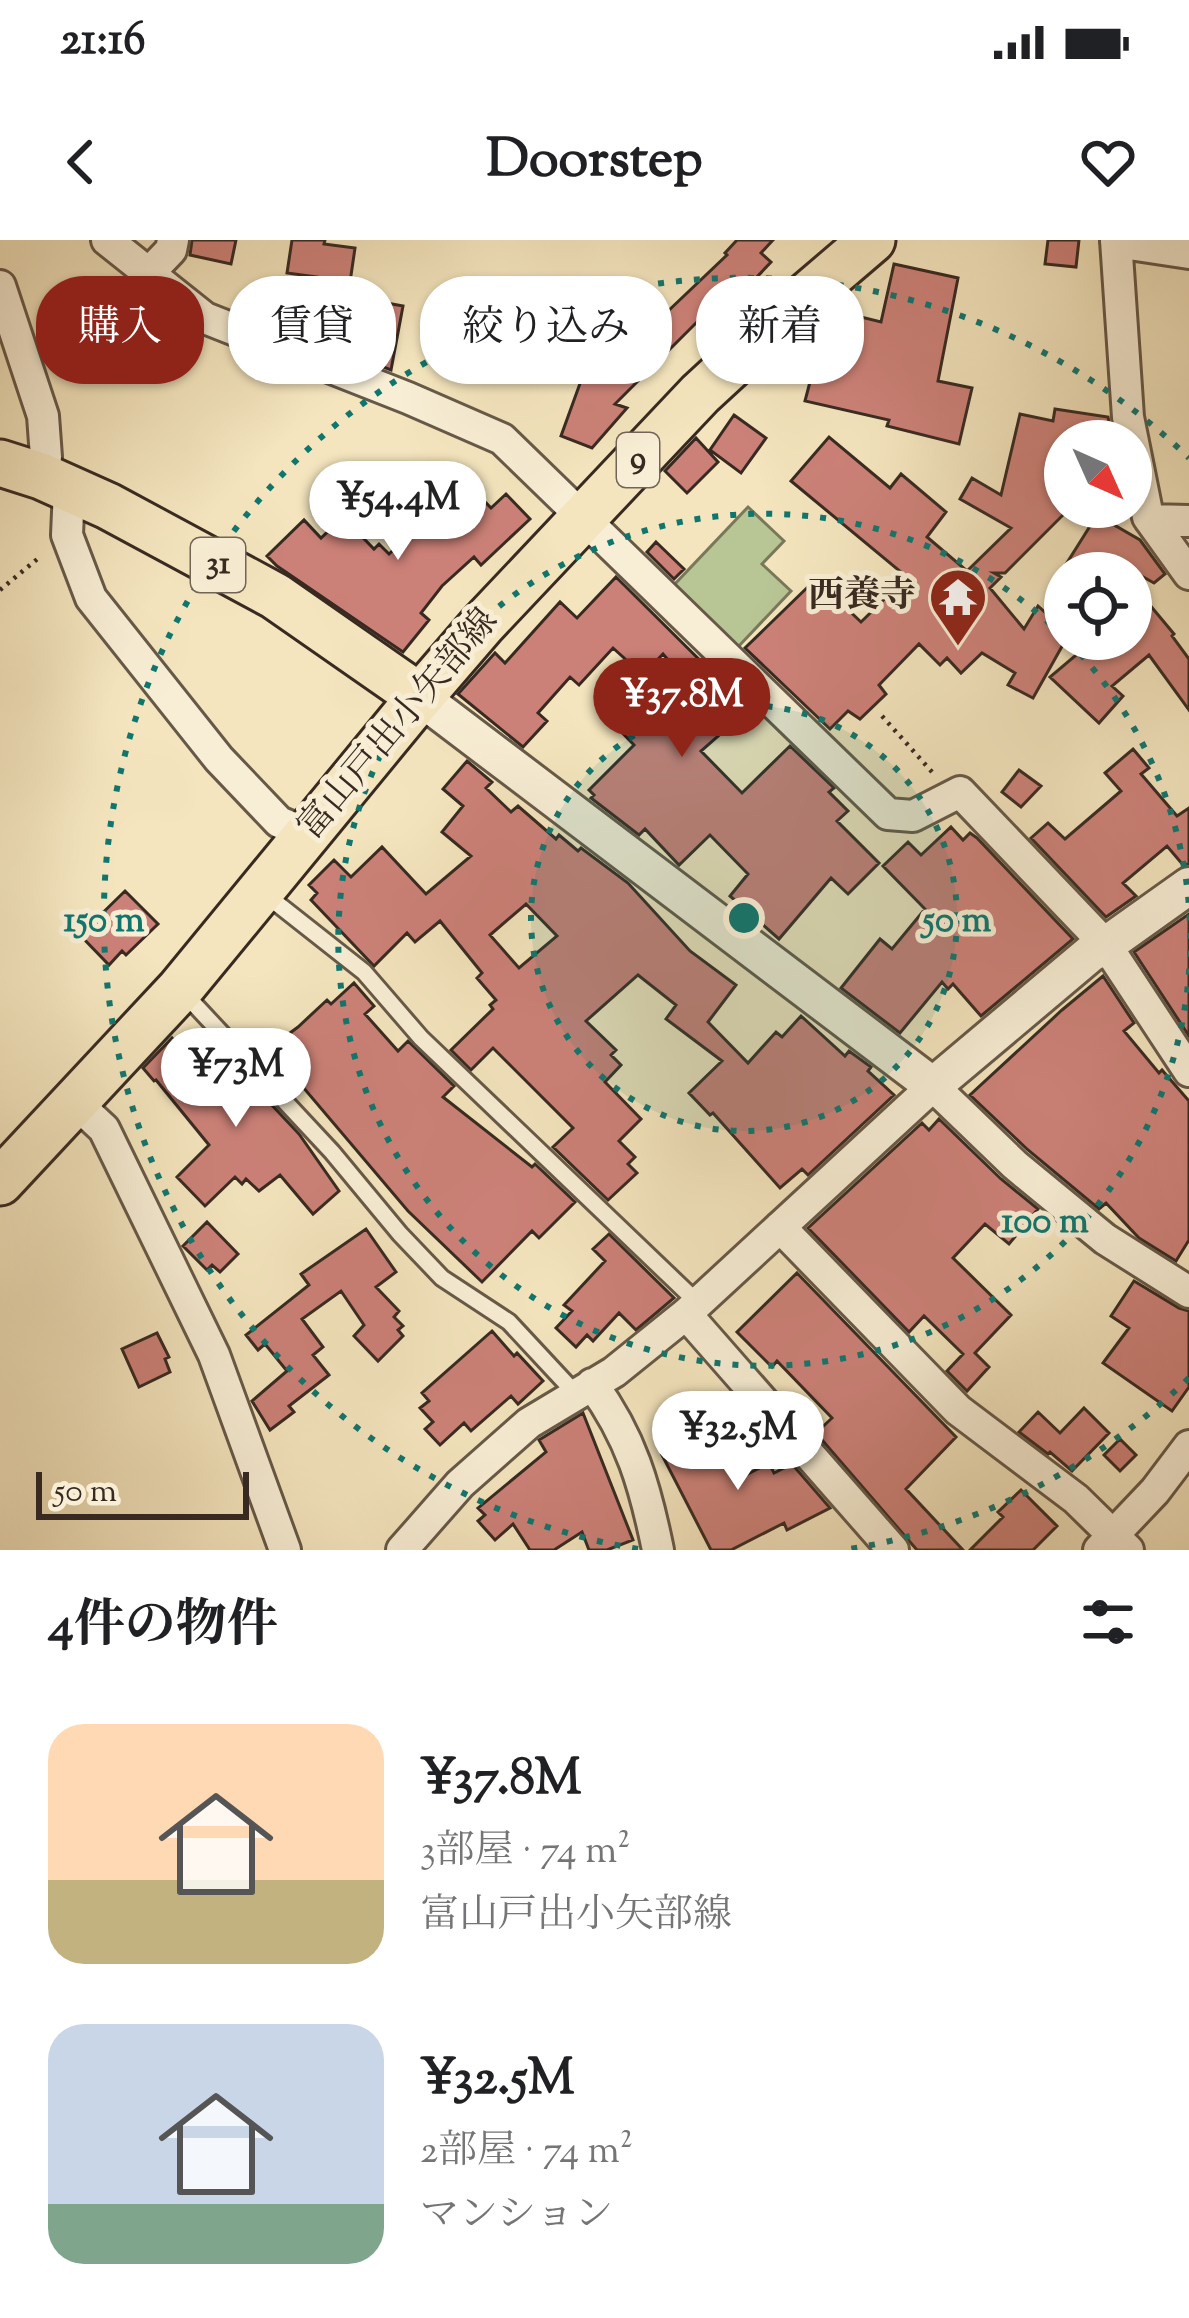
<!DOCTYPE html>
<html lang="ja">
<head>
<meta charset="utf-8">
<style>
  :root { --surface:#fff; --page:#f2f2f2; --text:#202124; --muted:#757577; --accent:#8f2418 }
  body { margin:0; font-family:"Sorts Mill Goudy","Noto Serif JP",serif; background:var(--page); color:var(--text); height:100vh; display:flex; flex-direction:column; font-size:45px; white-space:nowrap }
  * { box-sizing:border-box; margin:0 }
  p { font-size:39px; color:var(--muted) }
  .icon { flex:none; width:66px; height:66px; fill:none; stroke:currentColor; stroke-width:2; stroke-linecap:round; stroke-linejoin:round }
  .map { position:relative; height:1310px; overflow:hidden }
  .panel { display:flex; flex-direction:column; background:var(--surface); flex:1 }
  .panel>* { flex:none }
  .hud { position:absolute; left:36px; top:36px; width:1119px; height:108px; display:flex; gap:24px }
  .needle { width:78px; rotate:135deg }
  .controls { position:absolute; left:1044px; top:180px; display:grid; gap:24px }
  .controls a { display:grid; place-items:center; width:108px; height:108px; border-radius:50%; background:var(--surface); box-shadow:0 3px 9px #0004; font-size:60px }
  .scale { position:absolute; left:36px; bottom:30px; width:213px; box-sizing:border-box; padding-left:12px; border:6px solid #382a21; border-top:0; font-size:33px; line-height:42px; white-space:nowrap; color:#382a21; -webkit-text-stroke:9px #f8eed5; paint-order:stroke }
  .price { position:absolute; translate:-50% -102px; padding:0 27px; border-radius:42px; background:#fff; color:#222; font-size:39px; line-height:78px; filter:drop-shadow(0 3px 6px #0008) }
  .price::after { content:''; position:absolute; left:50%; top:72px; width:36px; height:27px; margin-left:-18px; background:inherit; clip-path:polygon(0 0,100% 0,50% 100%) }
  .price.on { background:var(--accent); color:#fff }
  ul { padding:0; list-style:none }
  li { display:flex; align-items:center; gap:36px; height:300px; padding:0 48px }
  li span { display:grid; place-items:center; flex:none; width:336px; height:240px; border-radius:36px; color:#555 }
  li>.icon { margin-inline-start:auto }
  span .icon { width:144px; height:144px; fill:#fffc; stroke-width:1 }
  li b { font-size:51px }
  h2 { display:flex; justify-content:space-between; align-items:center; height:144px; padding:0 48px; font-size:51px }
  .pill { padding:0 42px; border-radius:48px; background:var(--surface); box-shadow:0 3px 9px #0004; font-size:42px; line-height:108px }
  .pill.on { background:var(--accent); color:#fff }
  .status { display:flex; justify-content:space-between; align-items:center; height:84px; padding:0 60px; background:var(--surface); direction:ltr }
  .status svg { height:33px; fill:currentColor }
  header { display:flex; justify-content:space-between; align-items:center; height:156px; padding:0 48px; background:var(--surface); font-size:54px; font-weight:800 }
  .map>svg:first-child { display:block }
</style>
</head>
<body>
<div class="status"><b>21:16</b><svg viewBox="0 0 49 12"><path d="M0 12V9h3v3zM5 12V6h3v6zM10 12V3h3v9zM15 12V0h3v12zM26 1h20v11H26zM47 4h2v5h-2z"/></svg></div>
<header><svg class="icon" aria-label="back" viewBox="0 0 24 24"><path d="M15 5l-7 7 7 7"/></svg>Doorstep<svg class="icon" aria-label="heart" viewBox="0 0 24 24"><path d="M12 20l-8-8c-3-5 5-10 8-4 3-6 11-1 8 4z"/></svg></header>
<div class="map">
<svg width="1189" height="1310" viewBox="0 0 1189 1310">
  <rect width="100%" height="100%" fill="#f4e5be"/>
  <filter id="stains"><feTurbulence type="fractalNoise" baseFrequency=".00167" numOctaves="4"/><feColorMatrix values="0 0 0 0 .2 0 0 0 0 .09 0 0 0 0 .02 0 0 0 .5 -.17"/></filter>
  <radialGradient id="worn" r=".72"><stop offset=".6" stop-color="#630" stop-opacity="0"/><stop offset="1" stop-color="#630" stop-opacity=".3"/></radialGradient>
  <!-- green -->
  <path fill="#b8c594" stroke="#78785a" stroke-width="3" d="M748,267l36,34 -22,23 29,27 -53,56 -65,-61z"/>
  <!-- building -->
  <path fill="#cc8178" stroke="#382a21" stroke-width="3" fill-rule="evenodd" d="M192,0h44l-5,24 -41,-9z
    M292,0h33l-1,4 31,4 -7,48 55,10 -12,64 -31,-12 4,-21 -45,-6 3,-17 -10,-2 5,-35 -30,-4z
    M737,0h36l-12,13 10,9 -64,68 -9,-9 -83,83 12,4 -35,40 -31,-12 21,-58 -29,-28 33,-33 -4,-4 31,-31 33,32 11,-10 9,9 61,-58 -2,-2z
    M1048,0h31l-3,27 -31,-3z
    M894,24l64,14 -20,103 34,7 -13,56 -72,-18 2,-6 -84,-19 11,-42 6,1 11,-50 48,12z
    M460,71l44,19 -17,42 -45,-18z
    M1055,169l53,8 2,11 -2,13h-43v72l-60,60h-11l7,4 -11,11 34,41 14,-23 9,8 18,-22v49l-32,57 -25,-13 7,-12 -33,-20 -21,20 -14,-15 -7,7 -21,-21 -40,41 7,9 -26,25 -12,-8 -18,18 -85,-81 71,-69 45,43 46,-45 -116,-96 38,-44 61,51 11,-14 45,38 -19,25 40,34 44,-43 -51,-29 12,-21 29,17 19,-81 33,7z
    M734,175l32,23 -25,35 -31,-23z
    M696,198l22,24 -31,31 -22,-22z
    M469,245l22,23 15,-14 24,25 -49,46 -7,-8 -32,29 -21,27 8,7 -26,32 -126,-86 -10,-10 37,-36 17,18 22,-21 31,32 5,-5 10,10 41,-38 3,3z
    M1097,275l43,25 25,34 -11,9 -43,-24 -8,14h-25l-13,-7z
    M656,302l28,27 -10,10 -27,-27z
    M616,337l133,132 -48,42 41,42 48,-47 44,42 -5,4 19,19 -11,10 42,42 -31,31 -17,-16 -52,61 -49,-43 18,-22 -38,-39 -31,30 -34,-36 -6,6 -48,-37 3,-3 -5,-5 45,-45 -27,-28 24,-24 35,35 35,-30 -38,-44 -20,21 -30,-27 -34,37 -9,-8 -32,36 9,8 -24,26 -65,-53 37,-41 10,10 55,-61 17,16z
    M1144,358l30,36 -2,2 17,23v51l-40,-55 -37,31 11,10 -24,27 -49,-46 45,-38h36v-30z
    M1133,509l16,19 -8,6 36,42 12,-8v56l-6,1 -16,-19 -44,37 13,13 -30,21 -75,-79 17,-15 17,16 56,-48 -16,-18z
    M467,521l25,21 -6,6 25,24 7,-6 38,33 3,-4 19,16 3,-3 47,35 62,68 46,34 -28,37 40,41 28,-31 6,5 19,-21 44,40 4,-5 22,16 -3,4 26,24 -86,80 -6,-6 -22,19 -67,-75 -3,2 -21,-22 33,-32 -56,-42 10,-14 -38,-30 -52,46 30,29 -5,5 10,10 -16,17 36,37 -22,22 16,16 -7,7 9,9 -29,27 -55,-53 20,-19 -80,-80 -22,22 -20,-20 42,-41 -3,-4 6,-5 -19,-22 5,-5 -42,-52 -25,21 -8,-9 -33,33 -63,-66 6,-7 -8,-8 25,-25 17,17 31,-30 44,47 45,-38 -29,-24 21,-26 -20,-17zM526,664l31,32 -38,32 -29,-33z
    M1019,530l22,16 -20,21 -19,-15z
    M951,587l12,13 7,-7 7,5 96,101 -92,77 -28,-32 -5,5 -6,-7 -42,51 -59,-45 39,-49 12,10 33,-40 -42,-43 25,-24 13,13z
    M125,651l33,33 -32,31 -4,-4 -13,14 -29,-30z
    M1189,674v122l-55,-84z
    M1103,736l31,47 -10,8 35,42 3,-3 27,31v139l-13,21 -37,-23 -33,-35 -7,6 -71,-59 -58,-55 92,-85z
    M354,743l20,23 -9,8 33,37 10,-10 46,45 -11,11 89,70 3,-3 40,38 -36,36 -7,-7 -50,51 -74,-71 -111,-131 -9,7 -29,-31 39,-29 29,-27 4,4z
    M172,798l17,21 16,-12 18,22 7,-6 7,9 2,-2 60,64 40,57 -26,23 -33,-39 -21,16 -13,-12 -4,5 -7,-7 -30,29 -28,-29 32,-32 -53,-65 -2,1 -11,-13z
    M939,879l62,60 37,30 -29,35 -24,-20 -32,34 58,57 -36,38 14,14 -22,24 -20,-20 16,-17 -39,-38 -15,16 -101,-104 114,-105 7,7z
    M207,982l31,32 -18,18 -8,-7 -5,5 -24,-24z
    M366,989l30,43 -20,15 23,24 -5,6 9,9 -5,4 5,6 -25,25 -24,-25 10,-11 -23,-34 -39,28 21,28 -10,8 16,20 -40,31 5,6 -24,18 -18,-29 35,-30 -22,-27 -7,6 -12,-15 63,-50 -8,-11z
    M609,994l65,64 -38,32 -17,-17 -26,28 -6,-6 -11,12 -20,-19 16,-17 -8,-6 41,-44 -12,-12z
    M797,1033l159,164 -50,52 57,61h-46l-101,-117 16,-15 -55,-57 -5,6 -35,-35z
    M1134,1041l45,27 10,3v76l-17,24 -69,-48 26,-35 -18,-12z
    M492,1091l22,25 3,-3 26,28 -25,23 -7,-8 -40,35 -7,-8 -24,22 -15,-16 8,-7 -13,-14 9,-7 -7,-8z
    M157,1093l12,24 -4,2 5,13 -31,15 -17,-38z
    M1084,1168l25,25 -37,38 -22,-19 -2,2 -29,-22 19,-20 22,21z
    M583,1173l50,127 -26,10h-18l-7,-18 -28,18h-24l-17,-26 -18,16 -17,-19 7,-6 -7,-7 68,-56 -7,-12z
    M720,1187l24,49 25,-13 5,10 18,-9 38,44 -43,22 -3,-7 -53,27h-20l-49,-95z
    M1120,1199l16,16 -16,16 -16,-16z
    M1021,1250l36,36 -24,24h-63l33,-33 -5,-5z"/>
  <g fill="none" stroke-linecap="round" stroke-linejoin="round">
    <defs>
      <path id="service" d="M265,654l99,78 57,66 277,265
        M182,751l150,161 68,82 42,44 67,44 66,71"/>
      <path id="minor" d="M107,0l98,78 203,80 94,41 386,375 25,2 47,-24 146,153 83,126
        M1116,0l12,177 20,100 41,57
        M1116,2l73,11
        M149,33l22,-23 2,-10
        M0,46l43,130 3,41 -5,19
        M69,249l-2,46 24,63 128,161 60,63 29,12
        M1150,280l39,1
        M75,862l29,27 110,226 71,195
        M780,987l178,183 118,89 52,51
        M686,1074l207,236
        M592,1144c39,53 53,102 66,166
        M402,1310l58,-66 69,-61 85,-51 72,-58 247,-228 82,79 90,74 84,53
        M1099,1310l56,-59 34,-45"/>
      <path id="tertiary" d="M420,457l513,389 158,-133 15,-8 83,-59"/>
      <path id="primary" d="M0,223l41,13 67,30 167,90 145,101
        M0,942l180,-193 240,-292 62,-72 218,-231 103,-95 69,-59"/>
    </defs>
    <!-- service casing -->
    <use href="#service" stroke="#675948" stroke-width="21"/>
    <!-- minor casing -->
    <use href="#minor" stroke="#675948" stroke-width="36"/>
    <!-- tertiary casing -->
    <use href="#tertiary" stroke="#675948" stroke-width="42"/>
    <!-- primary casing -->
    <use href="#primary" stroke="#382a21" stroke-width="51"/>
    <!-- path -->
    <path stroke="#382a21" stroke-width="4.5" stroke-dasharray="3 6" stroke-linecap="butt" d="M0,350l41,-34
      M882,476l51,57"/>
    <!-- service -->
    <use href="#service" stroke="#f8eed5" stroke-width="15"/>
    <!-- minor -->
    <use href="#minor" stroke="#f8eed5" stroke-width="30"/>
    <!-- tertiary -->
    <use href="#tertiary" stroke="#f8eed5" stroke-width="36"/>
    <!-- primary -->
    <use href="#primary" stroke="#f4e5be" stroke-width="45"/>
  </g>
  <!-- distance rings -->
  <circle cx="744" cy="678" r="213" fill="#0f766e" fill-opacity=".12"/>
  <g fill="none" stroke="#0f766e" stroke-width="6" stroke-dasharray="6 12">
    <circle cx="744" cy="678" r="213"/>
    <path d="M1068 401A426 426 0 1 1 1063 396"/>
    <path d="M1189 1138A640 640 0 0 1 850 1309M638 1309A640 640 0 1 1 1189 218"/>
  </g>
  <!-- icons -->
  <defs>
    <symbol id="temple-pin" viewBox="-11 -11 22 30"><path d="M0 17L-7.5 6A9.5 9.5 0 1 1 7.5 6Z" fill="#8f2418" stroke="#f8eed5"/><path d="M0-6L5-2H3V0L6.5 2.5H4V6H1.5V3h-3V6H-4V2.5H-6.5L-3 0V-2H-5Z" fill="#fff"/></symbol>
  </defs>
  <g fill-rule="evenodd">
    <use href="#temple-pin" x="925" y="324" width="66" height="90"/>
  </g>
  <g text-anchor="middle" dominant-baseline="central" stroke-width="10" stroke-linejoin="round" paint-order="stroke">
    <!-- shield labels -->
    <g fill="#f8eed5" stroke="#726557" stroke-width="3">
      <rect x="617" y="193" width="42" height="54" rx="9"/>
      <rect x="191" y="298" width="54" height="54" rx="9"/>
    </g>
    <g font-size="33" font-weight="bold" fill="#382a21">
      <text x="638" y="220">9</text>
      <text x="218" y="325">31</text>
    </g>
    <!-- poi labels -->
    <g font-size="36" font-weight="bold" fill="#382a21" stroke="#f8eed5" text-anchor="end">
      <text x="916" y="357">西養寺</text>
    </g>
    <!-- street labels -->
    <g font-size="36" fill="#382a21" stroke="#f8eed5">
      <text transform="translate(399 485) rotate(-50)">富山戸出小矢部線</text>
    </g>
  </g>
  <circle cx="744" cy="678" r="18" fill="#0f766e" stroke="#f8eed5" stroke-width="6"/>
  <g font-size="36" text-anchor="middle" font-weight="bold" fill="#0f766e" stroke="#f8eed5" stroke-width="10" stroke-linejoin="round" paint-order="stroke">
    <text x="957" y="691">50 m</text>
    <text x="104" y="691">150 m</text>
    <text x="1045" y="992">100 m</text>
  </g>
  <rect width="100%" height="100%" filter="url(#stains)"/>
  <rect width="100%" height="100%" fill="url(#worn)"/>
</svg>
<div class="controls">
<a><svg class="needle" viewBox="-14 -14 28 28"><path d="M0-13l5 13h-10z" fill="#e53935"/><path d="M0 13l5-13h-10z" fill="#757577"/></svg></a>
<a><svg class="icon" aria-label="locate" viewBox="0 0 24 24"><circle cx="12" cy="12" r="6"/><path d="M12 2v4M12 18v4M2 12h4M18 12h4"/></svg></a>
</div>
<div class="scale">50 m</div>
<b class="price" style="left:398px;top:323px">¥54.4M</b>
<b class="price on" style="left:682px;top:520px">¥37.8M</b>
<b class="price" style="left:236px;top:890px">¥73M</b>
<b class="price" style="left:738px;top:1253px">¥32.5M</b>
<div class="hud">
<a class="pill on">購入</a>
<a class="pill">賃貸</a>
<a class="pill">絞り込み</a>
<a class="pill">新着</a>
</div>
</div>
<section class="panel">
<h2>4件の物件<svg class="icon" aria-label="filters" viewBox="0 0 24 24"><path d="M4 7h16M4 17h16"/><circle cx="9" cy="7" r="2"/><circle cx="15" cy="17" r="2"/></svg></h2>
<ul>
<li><span style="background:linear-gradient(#ffd9b3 65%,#c2b280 0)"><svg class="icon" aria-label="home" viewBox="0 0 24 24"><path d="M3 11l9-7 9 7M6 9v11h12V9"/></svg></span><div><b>¥37.8M</b><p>3部屋 · 74 m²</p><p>富山戸出小矢部線</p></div></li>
<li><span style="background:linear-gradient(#c9d6e8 75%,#7fa58c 0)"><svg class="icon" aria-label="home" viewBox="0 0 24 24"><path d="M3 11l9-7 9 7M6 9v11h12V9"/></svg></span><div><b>¥32.5M</b><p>2部屋 · 74 m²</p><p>マンション</p></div></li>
</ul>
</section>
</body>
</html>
